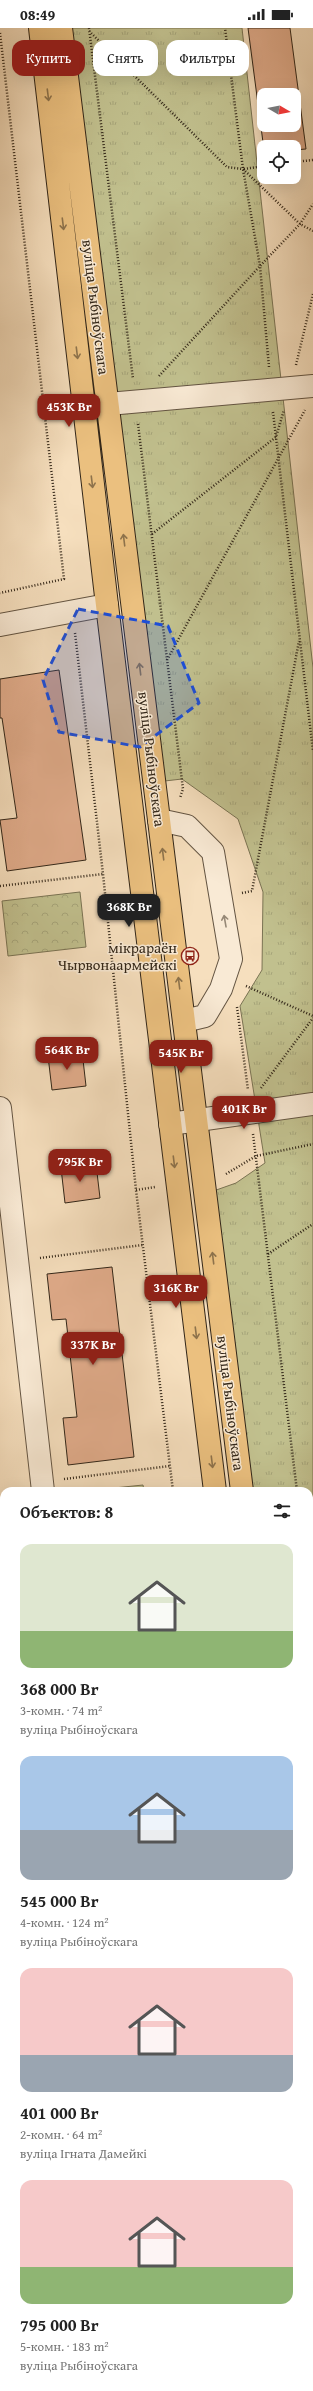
<!DOCTYPE html>
<html lang="ru">
<head>
<meta charset="utf-8">
<style>
  :root { --surface:#fff; --page:#f6f6f6; --text:#222; --muted:#767676; --accent:#8f2418 }
  body { margin:0; font-family:"Gentium Book Plus",serif; background:var(--page); color:var(--text); height:100vh; display:flex; flex-direction:column; font-size:15px; white-space:nowrap }
  * { box-sizing:border-box; margin:0 }
  p { font-size:13px; color:var(--muted) }
  .icon { flex:none; width:22px; height:22px; fill:none; stroke:currentColor; stroke-width:2; stroke-linecap:round; stroke-linejoin:round }
  .map { position:relative; flex:1; overflow:hidden }
  .details { position:absolute; left:0px; top:1459px; width:313px; height:904px; display:flex; flex-direction:column; background:var(--surface); border-radius:12px 12px 0 0; box-shadow:0 4px 16px #0002 }
  .details>* { flex:none }
  .guide { position:absolute; left:12px; top:12px; width:289px; height:36px; display:flex; gap:8px }
  .needle { width:26px; rotate:100deg }
  .buttons { position:absolute; left:257px; top:60px; display:grid; gap:8px }
  .buttons a { display:grid; place-items:center; width:44px; height:44px; border-radius:8px; background:var(--surface); box-shadow:0 4px 16px #0002; font-size:20px }
  .price { position:absolute; translate:-50% -34px; padding:0 9px; border-radius:8px; background:var(--accent); color:#fff; font-size:13px; line-height:26px; filter:drop-shadow(0 1px 2px #0008) }
  .price::after { content:''; position:absolute; left:50%; top:24px; width:12px; height:9px; margin-left:-6px; background:inherit; clip-path:polygon(0 0,100% 0,50% 100%) }
  .price.active { background:#222; color:#fff }
  ul { padding:0; list-style:none }
  li { display:grid; align-content:center; gap:8px; height:212px; padding:0 20px }
  li span { display:grid; place-items:center; height:124px; border-radius:12px; color:#555 }
  li>.icon { margin-inline-start:auto }
  span .icon { width:72px; height:72px; fill:#fffc; stroke-width:1 }
  li b { font-size:17px }
  h2 { display:flex; justify-content:space-between; align-items:center; height:48px; padding:0 20px; font-size:17px }
  .tag { padding:0 14px; border-radius:12px; background:var(--surface); box-shadow:0 4px 16px #0002; font-size:14px; line-height:36px }
  .tag.active { background:var(--accent); color:#fff }
  .status { display:flex; justify-content:space-between; align-items:center; height:28px; padding:0 20px; background:var(--surface); direction:ltr }
  .status svg { height:11px; fill:currentColor }
  .map>svg:first-child { display:block }
</style>
</head>
<body>
<div class="status"><b>08:49</b><svg viewBox="0 0 49 12"><path d="M0 12V9h3v3zM5 12V6h3v6zM10 12V3h3v9zM15 12V0h3v12zM26 1h20v11H26zM47 4h2v5h-2z"/></svg></div>
<div class="map">
<svg width="313" height="2363" viewBox="0 0 313 2363">
  <defs>
    <pattern id="grass-tufts" width="24" height="20" patternUnits="userSpaceOnUse"><rect width="24" height="20" fill="#c1c08e"/><path d="M3 7l-1-3M5 7V3M7 7l1-3M15 17l-1-3M17 17v-4M19 17l1-3" fill="none" stroke="#a6a57a"/></pattern>
    <pattern id="park-crowns" width="20" height="18" patternUnits="userSpaceOnUse"><rect width="20" height="18" fill="#c1c08e"/><path d="M2 6a3 3 0 1 1 6 0M12 15a3 3 0 1 1 6 0" fill="none" stroke="#a6a57a"/></pattern>
  </defs>
  <rect width="100%" height="100%" fill="#f6dfbe"/>
  <filter id="stains"><feTurbulence type="fractalNoise" baseFrequency=".005" numOctaves="4"/><feColorMatrix values="0 0 0 0 .2 0 0 0 0 .09 0 0 0 0 .02 0 0 0 .5 -.17"/></filter>
  <radialGradient id="worn" r=".72"><stop offset=".6" stop-color="#630" stop-opacity="0"/><stop offset="1" stop-color="#630" stop-opacity=".3"/></radialGradient>
  <!-- grass -->
  <path fill="url(#grass-tufts)" stroke="#7a7353" d="M64,0h178l71,640v1344l-4,-30v-491h-65l-39,-297 31,-11 29,-20 -25,-157 22,-36 1,-78 -25,-73 -56,-40 -26,3z"/>
  <!-- park -->
  <path fill="url(#park-crowns)" stroke="#7a7353" d="M80,864l6,55 -78,9 -6,-55z
    M143,1457l1,6h-59z"/>
  <!-- building -->
  <path fill="#e0ab8a" stroke="#322618" fill-rule="evenodd" d="M248,0h42l16,121 -12,1v-3h-30v3zM264,67h30v30h-30z
    M59,642l27,190 -79,11 -7,-51 17,-2 -15,-100h-2v-39z
    M82,1023l4,35 -34,4 -4,-34z
    M96,1136l4,34 -35,5 -4,-35z
    M112,1239l22,190 -66,8 -5,-47 14,-1 -11,-98 -14,1 -5,-46z"/>
  <g fill="none" stroke-linecap="round" stroke-linejoin="round">
    <defs>
      <path id="minor" d="M108,376l205,-18
        M0,597l107,-20
        M159,792l28,6 26,26 18,107 -10,30 -16,27 -21,5
        M0,1080l43,383
        M170,1096l143,-20
        M0,1485l3,-1
        M309,1747h4
        M0,2162h4"/>
      <path id="major" d="M40,0l67,577 108,886
        M61,0l181,1463
        M309,2008l4,33
        M309,2203l4,28"/>
    </defs>
    <!-- minor casing -->
    <use href="#minor" stroke="#635442" stroke-width="24"/>
    <!-- major casing -->
    <use href="#major" stroke="#322618" stroke-width="24"/>
    <!-- path -->
    <path stroke="#322618" stroke-width="2.5" stroke-dasharray="1 2" stroke-linecap="butt" d="M89,0l44,351
      M89,3l138,136 16,2 57,55 13,7
      M0,5l64,546 -64,14
      M294,134l19,-2
      M244,141l20,-3
      M296,337l17,-71
      M269,339l-9,-101 40,-42 13,-20
      M159,348l101,-110 -17,-97 -18,-141
      M273,384l40,339
      M138,396l45,365 -3,9
      M152,506l124,-97 8,-27
      M75,605l28,241 33,316 37,301
      M167,632l138,-250
      M0,858l103,-12
      M242,865l10,-2 47,-250
      M246,958l67,30
      M237,979l11,83
      M261,1060l52,-70
      M253,1106l44,357
      M226,1146l30,-18 57,-12
      M136,1162l19,-3
      M268,1226l45,-30
      M40,1230l103,-13
      M64,1451l106,-13
      M309,1560l4,32
      M287,2359l1,4"/>
    <!-- minor -->
    <use href="#minor" stroke="#f9ead5" stroke-width="22"/>
    <!-- major -->
    <use href="#major" stroke="#ebc07f" stroke-width="22"/>
  </g>
  <!-- one-way arrows -->
  <defs><path id="oneway-shaft" d="M-6 0H5M1.5-3L5.5 0L1.5 3" fill="none" stroke-width="1.6" stroke-linecap="round" stroke-linejoin="round"/></defs>
  <g stroke="#8e734c">
    <use href="#oneway-shaft" transform="translate(48 67) rotate(83)"/>
    <use href="#oneway-shaft" transform="translate(63 196) rotate(83)"/>
    <use href="#oneway-shaft" transform="translate(77 325) rotate(83)"/>
    <use href="#oneway-shaft" transform="translate(92 454) rotate(83)"/>
    <use href="#oneway-shaft" transform="translate(124 512) rotate(-97)"/>
    <use href="#oneway-shaft" transform="translate(140 641) rotate(-97)"/>
    <use href="#oneway-shaft" transform="translate(163 826) rotate(-97)"/>
    <use href="#oneway-shaft" transform="translate(179 955) rotate(-97)"/>
    <use href="#oneway-shaft" transform="translate(174 1134) rotate(83)"/>
    <use href="#oneway-shaft" transform="translate(213 1230) rotate(-97)"/>
    <use href="#oneway-shaft" transform="translate(196 1305) rotate(83)"/>
    <use href="#oneway-shaft" transform="translate(212 1434) rotate(83)"/>
  </g>
  <use stroke="#968876" href="#oneway-shaft" transform="translate(225 893) rotate(-100)"/>
  <!-- marked area -->
  <path fill="#1d4ed8" fill-opacity="0.2" stroke="#1d4ed8" stroke-width="3" stroke-dasharray="8 5" stroke-linejoin="round" d="M78,581l90,17 31,77 -59,44 -81,-15 -16,-52z"/>
  <!-- icons -->
  <defs>
    <symbol id="bus-ring" viewBox="-11 -11 22 22"><circle r="9.5" fill="#f9ead5" stroke="#8f2418" stroke-width="1.5"/><path d="M-5-6H5V4H4V6H2V4H-2V6H-4V4H-5ZM-3.5-4V0h7V-4ZM-3.5 1.2v1.5H-2V1.2ZM2 1.2v1.5H3.5V1.2Z" fill="#8f2418"/></symbol>
  </defs>
  <g fill-rule="evenodd">
    <use href="#bus-ring" x="180" y="918" width="20" height="20"/>
  </g>
  <g text-anchor="middle" dominant-baseline="central" stroke-width="3" stroke-linejoin="round" paint-order="stroke">
    <!-- street labels -->
    <g font-size="15" fill="#322618" stroke="#f9ead5">
      <text transform="translate(96 279) rotate(83)">вуліца Рыбіноўскага</text>
      <text transform="translate(152 731) rotate(83)">вуліца Рыбіноўскага</text>
      <text transform="translate(231 1375) rotate(83)">вуліца Рыбіноўскага</text>
    </g>
    <!-- poi labels -->
    <g font-size="15" fill="#322618" stroke="#f9ead5" text-anchor="end">
      <text x="177" y="919">мікрараён<tspan x="177" dy="17">Чырвонаармейскі</tspan></text>
    </g>
  </g>
  <rect width="100%" height="100%" filter="url(#stains)"/>
  <rect width="100%" height="100%" fill="url(#worn)"/>
</svg>
<div class="buttons">
<a><svg class="needle" viewBox="-14 -14 28 28"><path d="M0-13l5 13h-10z" fill="#e53935"/><path d="M0 13l5-13h-10z" fill="#767676"/></svg></a>
<a><svg class="icon" aria-label="locate" viewBox="0 0 24 24"><circle cx="12" cy="12" r="6"/><path d="M12 2v4M12 18v4M2 12h4M18 12h4"/></svg></a>
</div>
<b class="price" style="left:69px;top:400px">453K Br</b>
<b class="price active" style="left:129px;top:900px">368K Br</b>
<b class="price" style="left:67px;top:1043px">564K Br</b>
<b class="price" style="left:181px;top:1046px">545K Br</b>
<b class="price" style="left:244px;top:1102px">401K Br</b>
<b class="price" style="left:80px;top:1155px">795K Br</b>
<b class="price" style="left:176px;top:1281px">316K Br</b>
<b class="price" style="left:93px;top:1338px">337K Br</b>
<div class="guide">
<a class="tag active">Купить</a>
<a class="tag">Снять</a>
<a class="tag">Фильтры</a>
</div>
<section class="details">
<h2>Объектов: 8<svg class="icon" aria-label="filters" viewBox="0 0 24 24"><path d="M4 7h16M4 17h16"/><circle cx="9" cy="7" r="2"/><circle cx="15" cy="17" r="2"/></svg></h2>
<ul>
<li><span style="background:linear-gradient(#dfe7d0 70%,#8fb573 0)"><svg class="icon" aria-label="home" viewBox="0 0 24 24"><path d="M3 11l9-7 9 7M6 9v11h12V9"/></svg></span><div><b>368 000 Br</b><p>3-комн. · 74 m²</p><p>вуліца Рыбіноўскага</p></div></li>
<li><span style="background:linear-gradient(#a9c7e8 60%,#9aa5b1 0)"><svg class="icon" aria-label="home" viewBox="0 0 24 24"><path d="M3 11l9-7 9 7M6 9v11h12V9"/></svg></span><div><b>545 000 Br</b><p>4-комн. · 124 m²</p><p>вуліца Рыбіноўскага</p></div></li>
<li><span style="background:linear-gradient(#f6c9c9 70%,#9aa5b1 0)"><svg class="icon" aria-label="home" viewBox="0 0 24 24"><path d="M3 11l9-7 9 7M6 9v11h12V9"/></svg></span><div><b>401 000 Br</b><p>2-комн. · 64 m²</p><p>вуліца Ігната Дамейкі</p></div></li>
<li><span style="background:linear-gradient(#f6c9c9 70%,#8fb573 0)"><svg class="icon" aria-label="home" viewBox="0 0 24 24"><path d="M3 11l9-7 9 7M6 9v11h12V9"/></svg></span><div><b>795 000 Br</b><p>5-комн. · 183 m²</p><p>вуліца Рыбіноўскага</p></div></li>
</ul>
</section>
</div>
</body>
</html>
